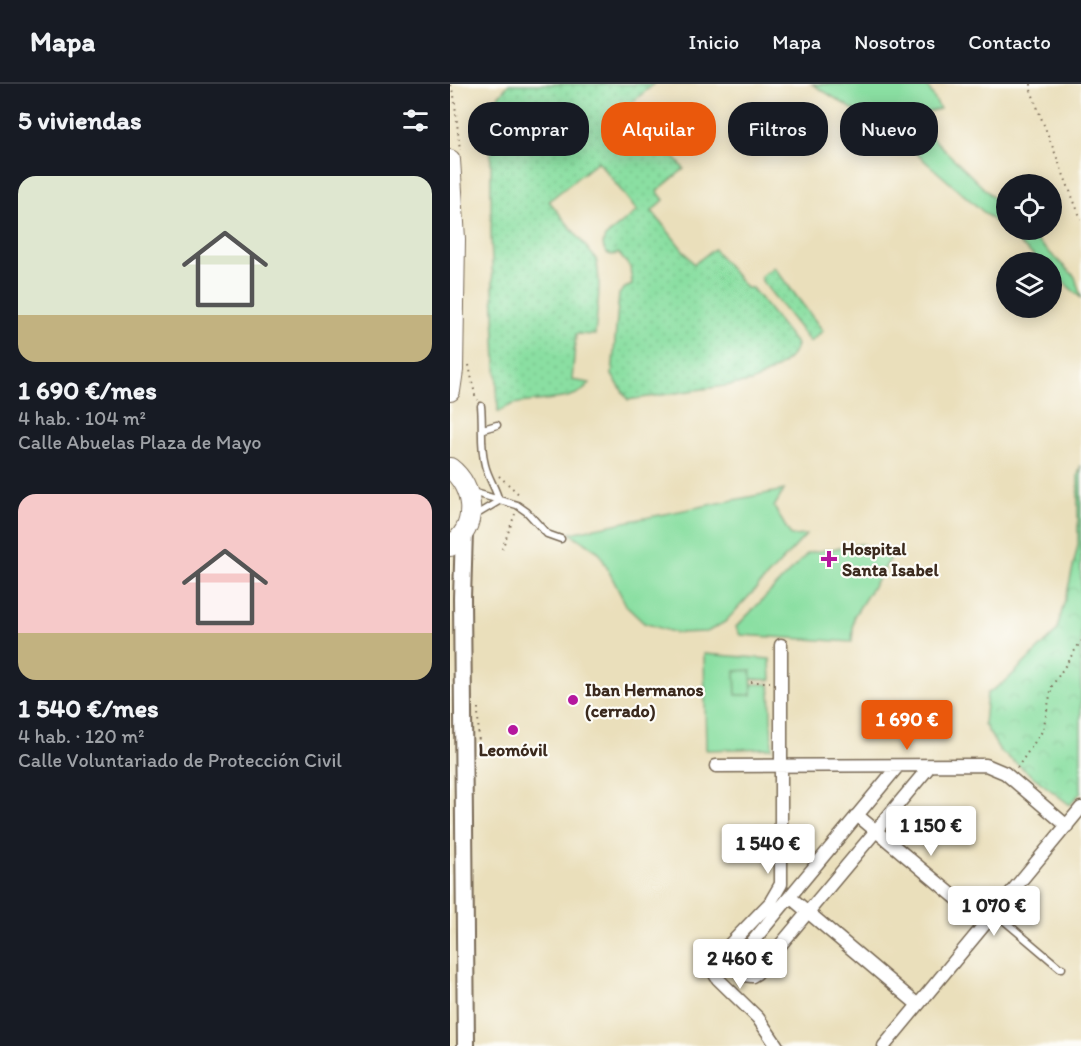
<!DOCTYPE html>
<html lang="es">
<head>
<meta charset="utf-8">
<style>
  :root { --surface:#171b24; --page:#20242c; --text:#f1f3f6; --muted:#9ea1a6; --line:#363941; --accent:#ea580c }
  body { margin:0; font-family:Itim,sans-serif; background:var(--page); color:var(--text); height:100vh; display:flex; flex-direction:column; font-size:22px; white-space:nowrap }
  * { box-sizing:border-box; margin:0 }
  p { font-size:20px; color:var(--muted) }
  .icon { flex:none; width:33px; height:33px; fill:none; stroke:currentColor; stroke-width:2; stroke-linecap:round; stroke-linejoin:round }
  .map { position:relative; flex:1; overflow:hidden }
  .details { display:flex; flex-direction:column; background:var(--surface); width:450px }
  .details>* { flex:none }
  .top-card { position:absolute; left:18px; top:18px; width:522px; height:54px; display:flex; gap:12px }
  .fabs { position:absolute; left:546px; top:90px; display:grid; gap:12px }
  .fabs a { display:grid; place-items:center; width:66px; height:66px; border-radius:50%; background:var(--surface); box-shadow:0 3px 15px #0003; font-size:30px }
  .price { position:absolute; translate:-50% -51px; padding:0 14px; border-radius:6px; background:#fff; color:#222; font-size:20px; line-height:39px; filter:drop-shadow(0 2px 3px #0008) }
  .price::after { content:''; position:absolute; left:50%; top:36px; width:18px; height:14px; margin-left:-9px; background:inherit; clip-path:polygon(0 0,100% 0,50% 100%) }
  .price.selected { background:var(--accent); color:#fff }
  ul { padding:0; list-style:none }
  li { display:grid; align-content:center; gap:12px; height:318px; padding:0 18px }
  li span { display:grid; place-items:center; height:186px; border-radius:18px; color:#555 }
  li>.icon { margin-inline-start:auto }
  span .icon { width:108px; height:108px; fill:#fffc; stroke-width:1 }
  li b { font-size:26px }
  h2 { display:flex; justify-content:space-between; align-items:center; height:72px; padding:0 18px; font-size:26px }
  .chip { padding:0 21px; border-radius:24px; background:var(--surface); box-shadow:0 3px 15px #0003; font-size:21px; line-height:54px }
  .chip.selected { background:var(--accent); color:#fff }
  header { display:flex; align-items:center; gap:36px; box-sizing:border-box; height:84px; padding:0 30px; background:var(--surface); border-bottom:2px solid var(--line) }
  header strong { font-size:28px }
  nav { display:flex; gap:33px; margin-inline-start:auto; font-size:21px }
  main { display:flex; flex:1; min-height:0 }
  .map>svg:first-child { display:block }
</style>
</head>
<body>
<header>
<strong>Mapa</strong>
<nav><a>Inicio</a><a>Mapa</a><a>Nosotros</a><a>Contacto</a></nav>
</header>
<main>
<section class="details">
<h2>5 viviendas<svg class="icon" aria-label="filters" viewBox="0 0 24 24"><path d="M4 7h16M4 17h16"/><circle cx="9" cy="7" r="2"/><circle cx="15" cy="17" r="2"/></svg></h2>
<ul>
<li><span style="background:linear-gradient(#dfe7d0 75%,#c2b280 0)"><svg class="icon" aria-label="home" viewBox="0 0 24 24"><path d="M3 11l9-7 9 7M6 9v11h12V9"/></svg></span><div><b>1 690 €/mes</b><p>4 hab. · 104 m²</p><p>Calle Abuelas Plaza de Mayo</p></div></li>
<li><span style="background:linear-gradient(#f6c9c9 75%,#c2b280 0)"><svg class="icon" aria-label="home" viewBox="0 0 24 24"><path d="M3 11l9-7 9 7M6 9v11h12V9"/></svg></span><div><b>1 540 €/mes</b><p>4 hab. · 120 m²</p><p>Calle Voluntariado de Protección Civil</p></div></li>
</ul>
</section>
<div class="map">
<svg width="631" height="962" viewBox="0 0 631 962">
  <defs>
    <pattern id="park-crowns" width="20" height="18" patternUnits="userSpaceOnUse" patternTransform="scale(1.5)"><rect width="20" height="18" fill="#8adfa2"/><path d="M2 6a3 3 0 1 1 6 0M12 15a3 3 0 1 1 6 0" fill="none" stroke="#78c08b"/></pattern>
    <pattern id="garden-dots" width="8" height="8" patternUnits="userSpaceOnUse" patternTransform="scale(1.5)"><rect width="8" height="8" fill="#8adfa2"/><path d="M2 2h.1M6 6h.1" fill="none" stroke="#78c08b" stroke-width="1.8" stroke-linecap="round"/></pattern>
  </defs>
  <rect width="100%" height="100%" fill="#fdfcf7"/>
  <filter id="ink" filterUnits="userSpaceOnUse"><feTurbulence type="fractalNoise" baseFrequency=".0167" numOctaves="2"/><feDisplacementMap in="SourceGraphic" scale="12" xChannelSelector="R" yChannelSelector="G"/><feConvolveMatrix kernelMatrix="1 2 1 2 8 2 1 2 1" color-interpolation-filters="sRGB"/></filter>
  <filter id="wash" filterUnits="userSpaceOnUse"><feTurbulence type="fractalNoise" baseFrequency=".008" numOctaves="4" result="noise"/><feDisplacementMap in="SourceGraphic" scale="24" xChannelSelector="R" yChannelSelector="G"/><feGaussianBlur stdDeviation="1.35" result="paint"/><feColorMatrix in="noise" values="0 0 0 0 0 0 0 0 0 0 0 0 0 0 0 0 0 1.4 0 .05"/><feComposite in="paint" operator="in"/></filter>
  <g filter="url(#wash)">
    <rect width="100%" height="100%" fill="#eadfbb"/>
    <!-- grass -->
    <path fill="#8adfa2" stroke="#628460" stroke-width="1.5" d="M362,0h114l14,25 -30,7 96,94v20h20l49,47 6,21 -29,-26v-10h-11l-145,-126z
      M334,406l-10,17 17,29 15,-1 -81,87 -18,10 -31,1 -32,-10 -17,-16 -28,-55 -29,-19z
      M411,460l30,14 -37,58 -2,26 -112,-7 -4,-8 72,-74z
      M254,570l66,5 1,21 -20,-1v-9l1,24v-10h18l2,64 -66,2z"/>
    <!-- park -->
    <path fill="url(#park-crowns)" stroke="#628460" stroke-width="1.5" d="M631,381v327l-11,13 -70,-54 -16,-27 3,-30 20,-14 49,-48 12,-43 10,-44v-70z
      M301,586l1,25h-16l-1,-24z"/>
    <!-- garden -->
    <path fill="url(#garden-dots)" stroke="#628460" stroke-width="1.5" d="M59,0h145l-24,20 54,65 -27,22 7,9 -12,11 42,53 20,-15 32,39h6l45,57c-4,17 -30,29 -46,37l-123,18 -16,-25 7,-81 6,-6 7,-3 -2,-18 -12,-14c-11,6 -18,-5 -13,-16l32,-26 -39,-50 -49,40 47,58c6,25 1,51 -1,76l-19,-1 -4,46 18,3c-12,21 -58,15 -79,22 -4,2 -9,5 -13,7l-7,-175v-132z
      M324,183l49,64 -13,11 -48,-61 -1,-5z"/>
  </g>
  <g filter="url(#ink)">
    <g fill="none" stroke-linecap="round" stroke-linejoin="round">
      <defs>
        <path id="service" d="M31,322c2,19 -1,41 4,59 3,13 11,23 14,36
          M33,345l14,-4
          M22,408l45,13 10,7 20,22 14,5
          M24,432l25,-15
          M545,829l65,55h2"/>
        <path id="minor" d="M266,682l270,-1 19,8 62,53
          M448,682l-159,192 -3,10 7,7 9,1 5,-3 173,-207
          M407,731l129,108
          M340,813l128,108
          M327,962l-19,-28 -40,-39c-5,-7 -6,-11 -3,-19l55,-57 11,-19v-239
          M434,962l197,-238"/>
        <path id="secondary" d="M14,447l-2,67 4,448"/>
        <path id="trunk" d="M0,76l5,79 -2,131 -3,21
          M0,384c25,19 29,60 0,78"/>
      </defs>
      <!-- service casing -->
      <use href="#service" stroke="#786955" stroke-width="9"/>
      <!-- minor casing -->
      <use href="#minor" stroke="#786955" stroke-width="15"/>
      <!-- secondary casing -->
      <use href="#secondary" stroke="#786955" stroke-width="20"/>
      <!-- trunk casing -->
      <use href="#trunk" stroke="#786955" stroke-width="22"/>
      <!-- path -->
      <path stroke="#786955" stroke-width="2" stroke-dasharray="1.5 4.5" stroke-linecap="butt" d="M581,0v6l11,30 39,99
        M0,1l4,10 6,55
        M19,281l6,30 3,5
        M49,392l22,20
        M52,465l13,-35
        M301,598h19
        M28,624l1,45
        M567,684l26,-38 9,-44 29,-45"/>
      <!-- service -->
      <use href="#service" stroke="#fff" stroke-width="6"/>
      <!-- minor -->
      <use href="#minor" stroke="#fff" stroke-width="12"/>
      <!-- secondary -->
      <use href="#secondary" stroke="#fff" stroke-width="16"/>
      <!-- trunk -->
      <use href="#trunk" stroke="#fff" stroke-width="20"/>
    </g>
  </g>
  <!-- markers -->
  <g fill="#b5179e" stroke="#fdfcf7" stroke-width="2">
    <path d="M376 466h6v6h6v6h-6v6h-6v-6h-6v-6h6z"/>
    <circle cx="123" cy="616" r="6"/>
    <circle cx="63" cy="646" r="6"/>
  </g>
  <g text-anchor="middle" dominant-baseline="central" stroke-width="4.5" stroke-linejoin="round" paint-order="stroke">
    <!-- poi labels -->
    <g font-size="18" font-weight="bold" fill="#3b2a1e" stroke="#fdfcf7" text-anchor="start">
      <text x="392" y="465">Hospital<tspan x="392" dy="21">Santa Isabel</tspan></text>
      <text x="135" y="606">Iban Hermanos<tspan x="135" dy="21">(cerrado)</tspan></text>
      <text x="63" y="666" text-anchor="middle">Leomóvil</text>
    </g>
  </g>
</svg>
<div class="fabs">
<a><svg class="icon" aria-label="locate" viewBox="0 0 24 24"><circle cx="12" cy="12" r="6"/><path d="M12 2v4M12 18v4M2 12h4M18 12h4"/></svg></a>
<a><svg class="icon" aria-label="layers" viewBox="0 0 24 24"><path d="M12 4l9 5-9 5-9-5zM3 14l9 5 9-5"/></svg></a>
</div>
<b class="price selected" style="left:457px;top:667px">1 690 €</b>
<b class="price" style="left:481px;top:773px">1 150 €</b>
<b class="price" style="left:318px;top:791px">1 540 €</b>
<b class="price" style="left:544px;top:853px">1 070 €</b>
<b class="price" style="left:290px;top:906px">2 460 €</b>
<div class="top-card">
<a class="chip">Comprar</a>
<a class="chip selected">Alquilar</a>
<a class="chip">Filtros</a>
<a class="chip">Nuevo</a>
</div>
</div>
</main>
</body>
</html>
